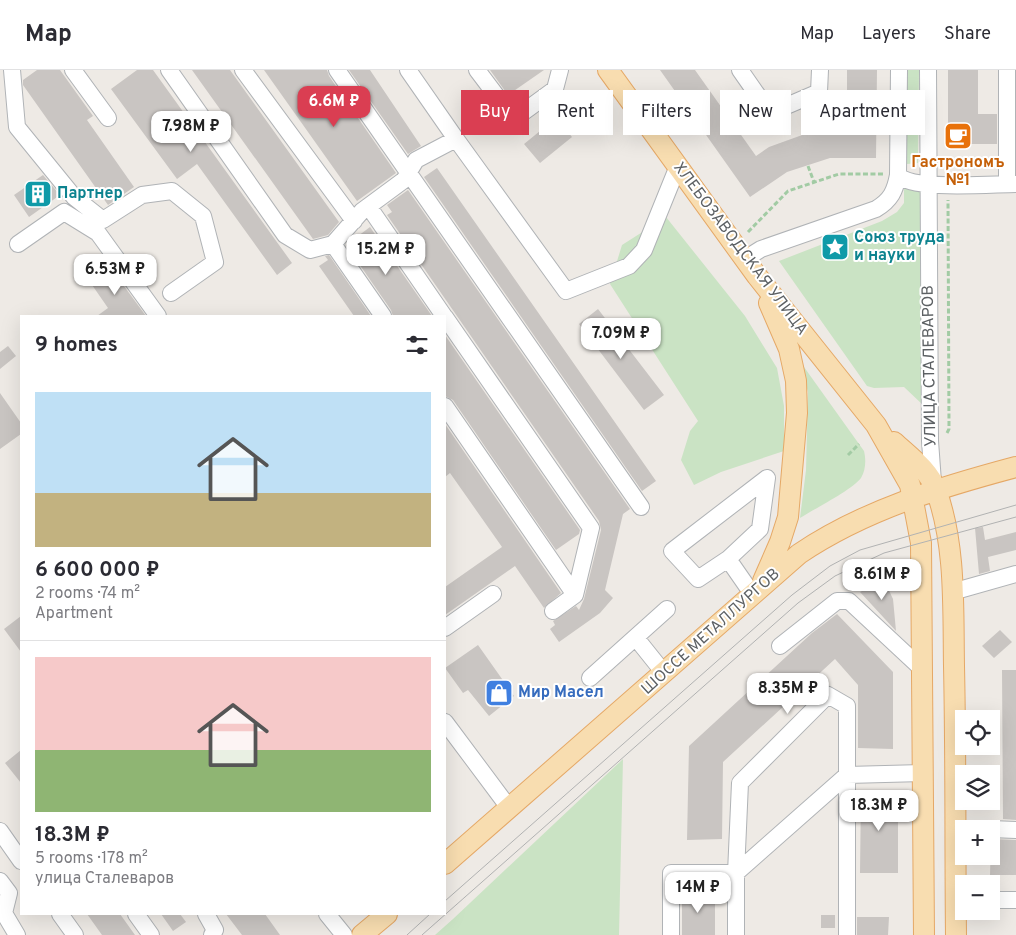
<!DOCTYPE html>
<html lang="en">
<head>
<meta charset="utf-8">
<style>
  :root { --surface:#fff; --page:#f7f7f7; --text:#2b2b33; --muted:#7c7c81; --line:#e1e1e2; --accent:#da3e52 }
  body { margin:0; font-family:Overpass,sans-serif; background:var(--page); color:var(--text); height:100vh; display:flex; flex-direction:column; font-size:19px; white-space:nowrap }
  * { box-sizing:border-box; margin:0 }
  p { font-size:16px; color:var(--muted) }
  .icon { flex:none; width:28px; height:28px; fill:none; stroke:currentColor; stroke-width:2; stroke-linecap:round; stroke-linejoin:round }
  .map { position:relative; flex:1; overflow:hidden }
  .details { position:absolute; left:20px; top:245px; width:426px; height:600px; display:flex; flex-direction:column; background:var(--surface); border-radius:0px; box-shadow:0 5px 20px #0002 }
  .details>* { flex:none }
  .banner { position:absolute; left:461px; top:20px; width:475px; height:45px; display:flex; gap:10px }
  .fabs { position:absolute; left:955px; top:640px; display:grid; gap:10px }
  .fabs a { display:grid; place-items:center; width:45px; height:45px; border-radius:0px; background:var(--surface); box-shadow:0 5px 20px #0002; font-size:25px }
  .price { position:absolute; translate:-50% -42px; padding:0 11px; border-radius:10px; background:#fff; color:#222; font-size:16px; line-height:32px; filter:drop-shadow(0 1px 2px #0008) }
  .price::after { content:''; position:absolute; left:50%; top:30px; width:15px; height:11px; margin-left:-8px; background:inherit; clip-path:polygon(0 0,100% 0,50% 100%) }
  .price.selected { background:var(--accent); color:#fff }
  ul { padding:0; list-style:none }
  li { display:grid; align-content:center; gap:10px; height:265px; padding:0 15px }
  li+li { border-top:1px solid var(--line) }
  li span { display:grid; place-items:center; height:155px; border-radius:0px; color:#555 }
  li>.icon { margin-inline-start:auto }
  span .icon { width:90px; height:90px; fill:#fffc; stroke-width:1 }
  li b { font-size:21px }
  h2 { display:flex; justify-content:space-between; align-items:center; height:60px; padding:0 15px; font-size:21px }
  .chip { padding:0 18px; border-radius:0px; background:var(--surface); box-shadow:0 5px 20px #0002; font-size:18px; line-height:45px }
  .chip.selected { background:var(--accent); color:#fff }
  header { display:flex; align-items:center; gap:30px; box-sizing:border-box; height:70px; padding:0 25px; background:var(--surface); border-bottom:1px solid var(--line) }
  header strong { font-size:24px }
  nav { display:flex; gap:28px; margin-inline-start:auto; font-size:18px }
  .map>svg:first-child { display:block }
</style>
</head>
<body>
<header>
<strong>Map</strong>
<nav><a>Map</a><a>Layers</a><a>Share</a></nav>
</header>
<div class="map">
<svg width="1016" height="865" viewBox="0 0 1016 865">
  <rect width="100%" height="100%" fill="#eeeae5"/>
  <!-- green -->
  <path fill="#cae3c4" d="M906,0h13l-1,93 -11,1z
    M904,118l19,2v215l-19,-18 -30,1 -7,-2 -88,-125 103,-40 15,-9 7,-9z
    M666,147l79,99 32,52 7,38v45l-63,21 -27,13 -13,-25 9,-29 8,-10 -88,-137 12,-39z
    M799,290l65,91c2,8 2,19 -3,27 -9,12 -47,31 -61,40l6,-48 2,-78z
    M623,689l-4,176h-184l18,-16z"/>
  <!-- building -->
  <path fill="#c9c5c2" d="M37,0h23l33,46 -6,4 47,67 -26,18 -85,-120v-5z
    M137,0h16l139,193 -15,12 -80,-111 -20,15 -66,-90z
    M192,0h38l109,152 -11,13 -15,4z
    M264,0h63l2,6 67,97 -39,28z
    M349,0h21l51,76 -13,8z
    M490,0h54l-36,25z
    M660,0h35l61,86 13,-9 58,-21 20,-1v-55h30l-1,88h-46l-43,14 -37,25z
    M948,0h30v44h19v30h-49z
    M556,48l16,19 -32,26 -16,-19z
    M437,98l219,313 -14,10 -218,-314z
    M43,105l17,20 -31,22 -15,-22z
    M408,120l222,319 -7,5 -18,76 8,8 -13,15 -41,29 -9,-13 5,-4 -2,-4 23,-15 3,4 5,-11 17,-69 -2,-9 -212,-306 5,-3 -5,-7z
    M370,157l62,89h-39l-2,-6 -45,-65z
    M329,185l42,61h-17l-35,-50 9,-6 -3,-4z
    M110,197l36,49h-49l11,-8 -18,-26z
    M598,239l66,86 -20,15 -65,-86z
    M445,265l135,195 -1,4 -23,16 -103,-150 -8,-4z
    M8,276l8,10 -16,13v-17z
    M0,323l21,30v11l-21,15z
    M445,354l116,169 -17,15 -29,-42 -70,49v-28l57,-40 -52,-74 -5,4z
    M983,457l2,13 31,-8v18l-28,7 2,14 -11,3 -4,-46z
    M884,510l9,19 3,32 -36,-39z
    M837,544l56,58v77l-35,-1v-63l-23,-26 -112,103 -1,77 -35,1 2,-94 123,-113z
    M21,546v36l-17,-23z
    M1000,560l12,12 -18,16 -12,-12z
    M478,575l36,51 -25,20 -21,-26 -5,3 -18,-25z
    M1002,600h14v150l-13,-1z
    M21,680v33l-16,-20z
    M861,721l37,1v81h-38z
    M991,769l25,1v35h-26z
    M682,823h33v42h-33z
    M87,844h33l15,21h-33z
    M161,844h19l6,8 -13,9z
    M226,844h39l15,21h-38z
    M821,845h14v13h-14z
    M857,847h32l-1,18h-31z"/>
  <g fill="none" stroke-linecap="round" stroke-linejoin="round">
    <defs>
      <path id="minor" d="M12,0l5,57 57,70 29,23 39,-25 30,-4 31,25 12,46 -44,31
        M73,0l35,48
        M169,0l116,165 25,15 23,-6 29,-33 42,-31 12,-20 40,-21 110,152 63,-25 15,-16 34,-84
        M243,0l111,151
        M337,0l304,437
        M408,0l48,69
        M477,0l37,49 41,-30 5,-19
        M740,0l30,43 49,-21 1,-22
        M928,0l2,371 3,41
        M898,105c14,16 94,9 118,9
        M1007,114v-114
        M369,137l75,109
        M18,174l46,-32 34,21 60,83
        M333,174l50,72
        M745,189l16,-10 115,-40c15,-9 19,-18 22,-34l1,-105
        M445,247l146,211 -16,67 -22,16
        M445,336l130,189
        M728,489l-30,20 -26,-28 95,-73 -7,51 -32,30 25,36
        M952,522l64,-18
        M445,558l48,-34
        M636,568l28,35
        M780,576l57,-45h12l73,68
        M590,608l77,-69
        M445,652l65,87
        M991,759l25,1
        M0,761l21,30
        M0,811l9,12 -5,20 13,22
        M991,830h25
        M60,844l15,21
        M136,844l15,21
        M206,844l9,16 -3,5
        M327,844l17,21
        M671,865v-62h65l111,-98 76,-2
        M736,865v-62l4,-90 88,-88 19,11v229"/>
      <path id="major" d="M608,0l149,206 119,149 34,60 11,58 3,392
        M894,372c15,14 35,28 42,48 20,55 17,118 18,176 2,90 1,179 2,269
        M763,511l17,-39 8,-25 9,-104 -1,-32 -7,-32 -20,-46
        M445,794l354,-310c65,-44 142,-67 217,-87
        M362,865l25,-21"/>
    </defs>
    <!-- minor casing -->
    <use href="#minor" stroke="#b0b3b6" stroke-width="18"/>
    <!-- major casing -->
    <use href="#major" stroke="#e5a866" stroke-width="22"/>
    <!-- path -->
    <path stroke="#a2cba4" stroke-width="3" stroke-dasharray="5 2.5" stroke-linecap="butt" d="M808,96l6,16
      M748,162l40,-41 51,-17h45
      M947,363l2,-4 -1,-229
      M848,385l11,-11"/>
    <!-- minor -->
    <use href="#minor" stroke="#fff" stroke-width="16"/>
    <!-- major -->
    <use href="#major" stroke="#f8ddb0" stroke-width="20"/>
    <!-- tram -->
    <path stroke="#b1b2b2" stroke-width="1" d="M445,831l347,-306 38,-29 30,-16 156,-45
      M407,865l23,-21
      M422,865l376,-332 37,-27 49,-23 132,-36"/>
  </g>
  <!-- icons -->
  <defs>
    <symbol id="cafe-square" viewBox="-11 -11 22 22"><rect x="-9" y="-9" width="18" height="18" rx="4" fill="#e8710a" stroke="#fff"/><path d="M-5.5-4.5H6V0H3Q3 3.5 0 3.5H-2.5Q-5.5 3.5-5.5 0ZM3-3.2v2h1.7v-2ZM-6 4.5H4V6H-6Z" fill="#fff"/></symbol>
    <symbol id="building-square" viewBox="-11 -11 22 22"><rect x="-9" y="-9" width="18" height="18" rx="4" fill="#0f9aa8" stroke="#fff"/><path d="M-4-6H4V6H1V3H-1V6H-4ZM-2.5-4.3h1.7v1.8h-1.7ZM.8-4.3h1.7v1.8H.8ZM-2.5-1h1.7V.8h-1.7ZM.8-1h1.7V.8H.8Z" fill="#fff"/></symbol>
    <symbol id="sight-square" viewBox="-11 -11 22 22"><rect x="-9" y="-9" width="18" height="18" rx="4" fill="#0f9aa8" stroke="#fff"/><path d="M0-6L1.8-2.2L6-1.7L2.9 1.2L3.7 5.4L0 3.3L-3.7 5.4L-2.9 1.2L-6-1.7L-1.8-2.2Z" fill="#fff"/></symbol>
    <symbol id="shop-square" viewBox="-11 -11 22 22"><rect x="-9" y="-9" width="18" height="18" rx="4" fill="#3f7fe0" stroke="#fff"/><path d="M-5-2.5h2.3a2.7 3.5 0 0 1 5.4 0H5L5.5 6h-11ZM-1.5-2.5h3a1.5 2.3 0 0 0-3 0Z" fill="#fff"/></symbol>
  </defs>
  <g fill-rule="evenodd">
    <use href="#cafe-square" x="942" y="50" width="32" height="32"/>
    <use href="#building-square" x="22" y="108" width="32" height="32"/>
    <use href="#sight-square" x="819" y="161" width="32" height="32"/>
    <use href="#shop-square" x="483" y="607" width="32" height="32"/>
  </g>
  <g text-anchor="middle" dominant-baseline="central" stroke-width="4" stroke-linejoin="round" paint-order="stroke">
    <!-- food labels -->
    <g font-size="16" font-weight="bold" fill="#c56008" stroke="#fff">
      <text x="958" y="93">Гастрономъ<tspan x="958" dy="18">№1</tspan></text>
    </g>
    <!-- culture labels -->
    <g font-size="16" font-weight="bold" fill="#0d838f" stroke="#fff" text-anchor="start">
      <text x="57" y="124">Партнер</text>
      <text x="854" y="168">Союз труда<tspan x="854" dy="18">и науки</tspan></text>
    </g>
    <!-- street labels -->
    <g font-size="16" fill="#5d6164" stroke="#fff">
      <text transform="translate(740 179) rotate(53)">ХЛЕБОЗАВОДСКАЯ УЛИЦА</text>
      <text transform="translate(930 296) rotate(-91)">УЛИЦА СТАЛЕВАРОВ</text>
      <text transform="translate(711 562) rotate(-42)">ШОССЕ МЕТАЛЛУРГОВ</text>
    </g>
    <!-- shop labels -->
    <g font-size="16" font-weight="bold" fill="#366cbe" stroke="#fff" text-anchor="start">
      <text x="518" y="623">Мир Масел</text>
    </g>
  </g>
</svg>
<div class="fabs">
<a><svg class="icon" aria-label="locate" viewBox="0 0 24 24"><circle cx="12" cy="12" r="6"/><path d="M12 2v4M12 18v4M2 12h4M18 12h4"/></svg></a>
<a><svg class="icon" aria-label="layers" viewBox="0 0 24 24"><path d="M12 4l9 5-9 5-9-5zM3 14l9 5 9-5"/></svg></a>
<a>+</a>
<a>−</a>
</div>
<b class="price selected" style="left:334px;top:58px">6.6M ₽</b>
<b class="price" style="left:191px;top:83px">7.98M ₽</b>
<b class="price" style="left:386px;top:206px">15.2M ₽</b>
<b class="price" style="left:115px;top:226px">6.53M ₽</b>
<b class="price" style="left:621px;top:290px">7.09M ₽</b>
<b class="price" style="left:882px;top:531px">8.61M ₽</b>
<b class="price" style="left:788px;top:645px">8.35M ₽</b>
<b class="price" style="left:879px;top:762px">18.3M ₽</b>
<b class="price" style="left:698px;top:844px">14M ₽</b>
<div class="banner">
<a class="chip selected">Buy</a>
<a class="chip">Rent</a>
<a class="chip">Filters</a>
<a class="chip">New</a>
<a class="chip">Apartment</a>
</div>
<section class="details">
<h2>9 homes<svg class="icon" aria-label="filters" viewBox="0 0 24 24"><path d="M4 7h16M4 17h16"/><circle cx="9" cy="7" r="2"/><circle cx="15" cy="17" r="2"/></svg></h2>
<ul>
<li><span style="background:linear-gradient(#bfe0f5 65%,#c2b280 0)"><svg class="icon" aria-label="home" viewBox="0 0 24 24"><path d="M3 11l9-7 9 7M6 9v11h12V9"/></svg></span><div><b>6 600 000 ₽</b><p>2 rooms · 74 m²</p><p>Apartment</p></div></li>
<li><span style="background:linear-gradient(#f6c9c9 60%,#8fb573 0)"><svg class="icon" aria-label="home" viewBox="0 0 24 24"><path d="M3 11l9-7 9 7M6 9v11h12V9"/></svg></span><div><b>18.3M ₽</b><p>5 rooms · 178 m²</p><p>улица Сталеваров</p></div></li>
</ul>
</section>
</div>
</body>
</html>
